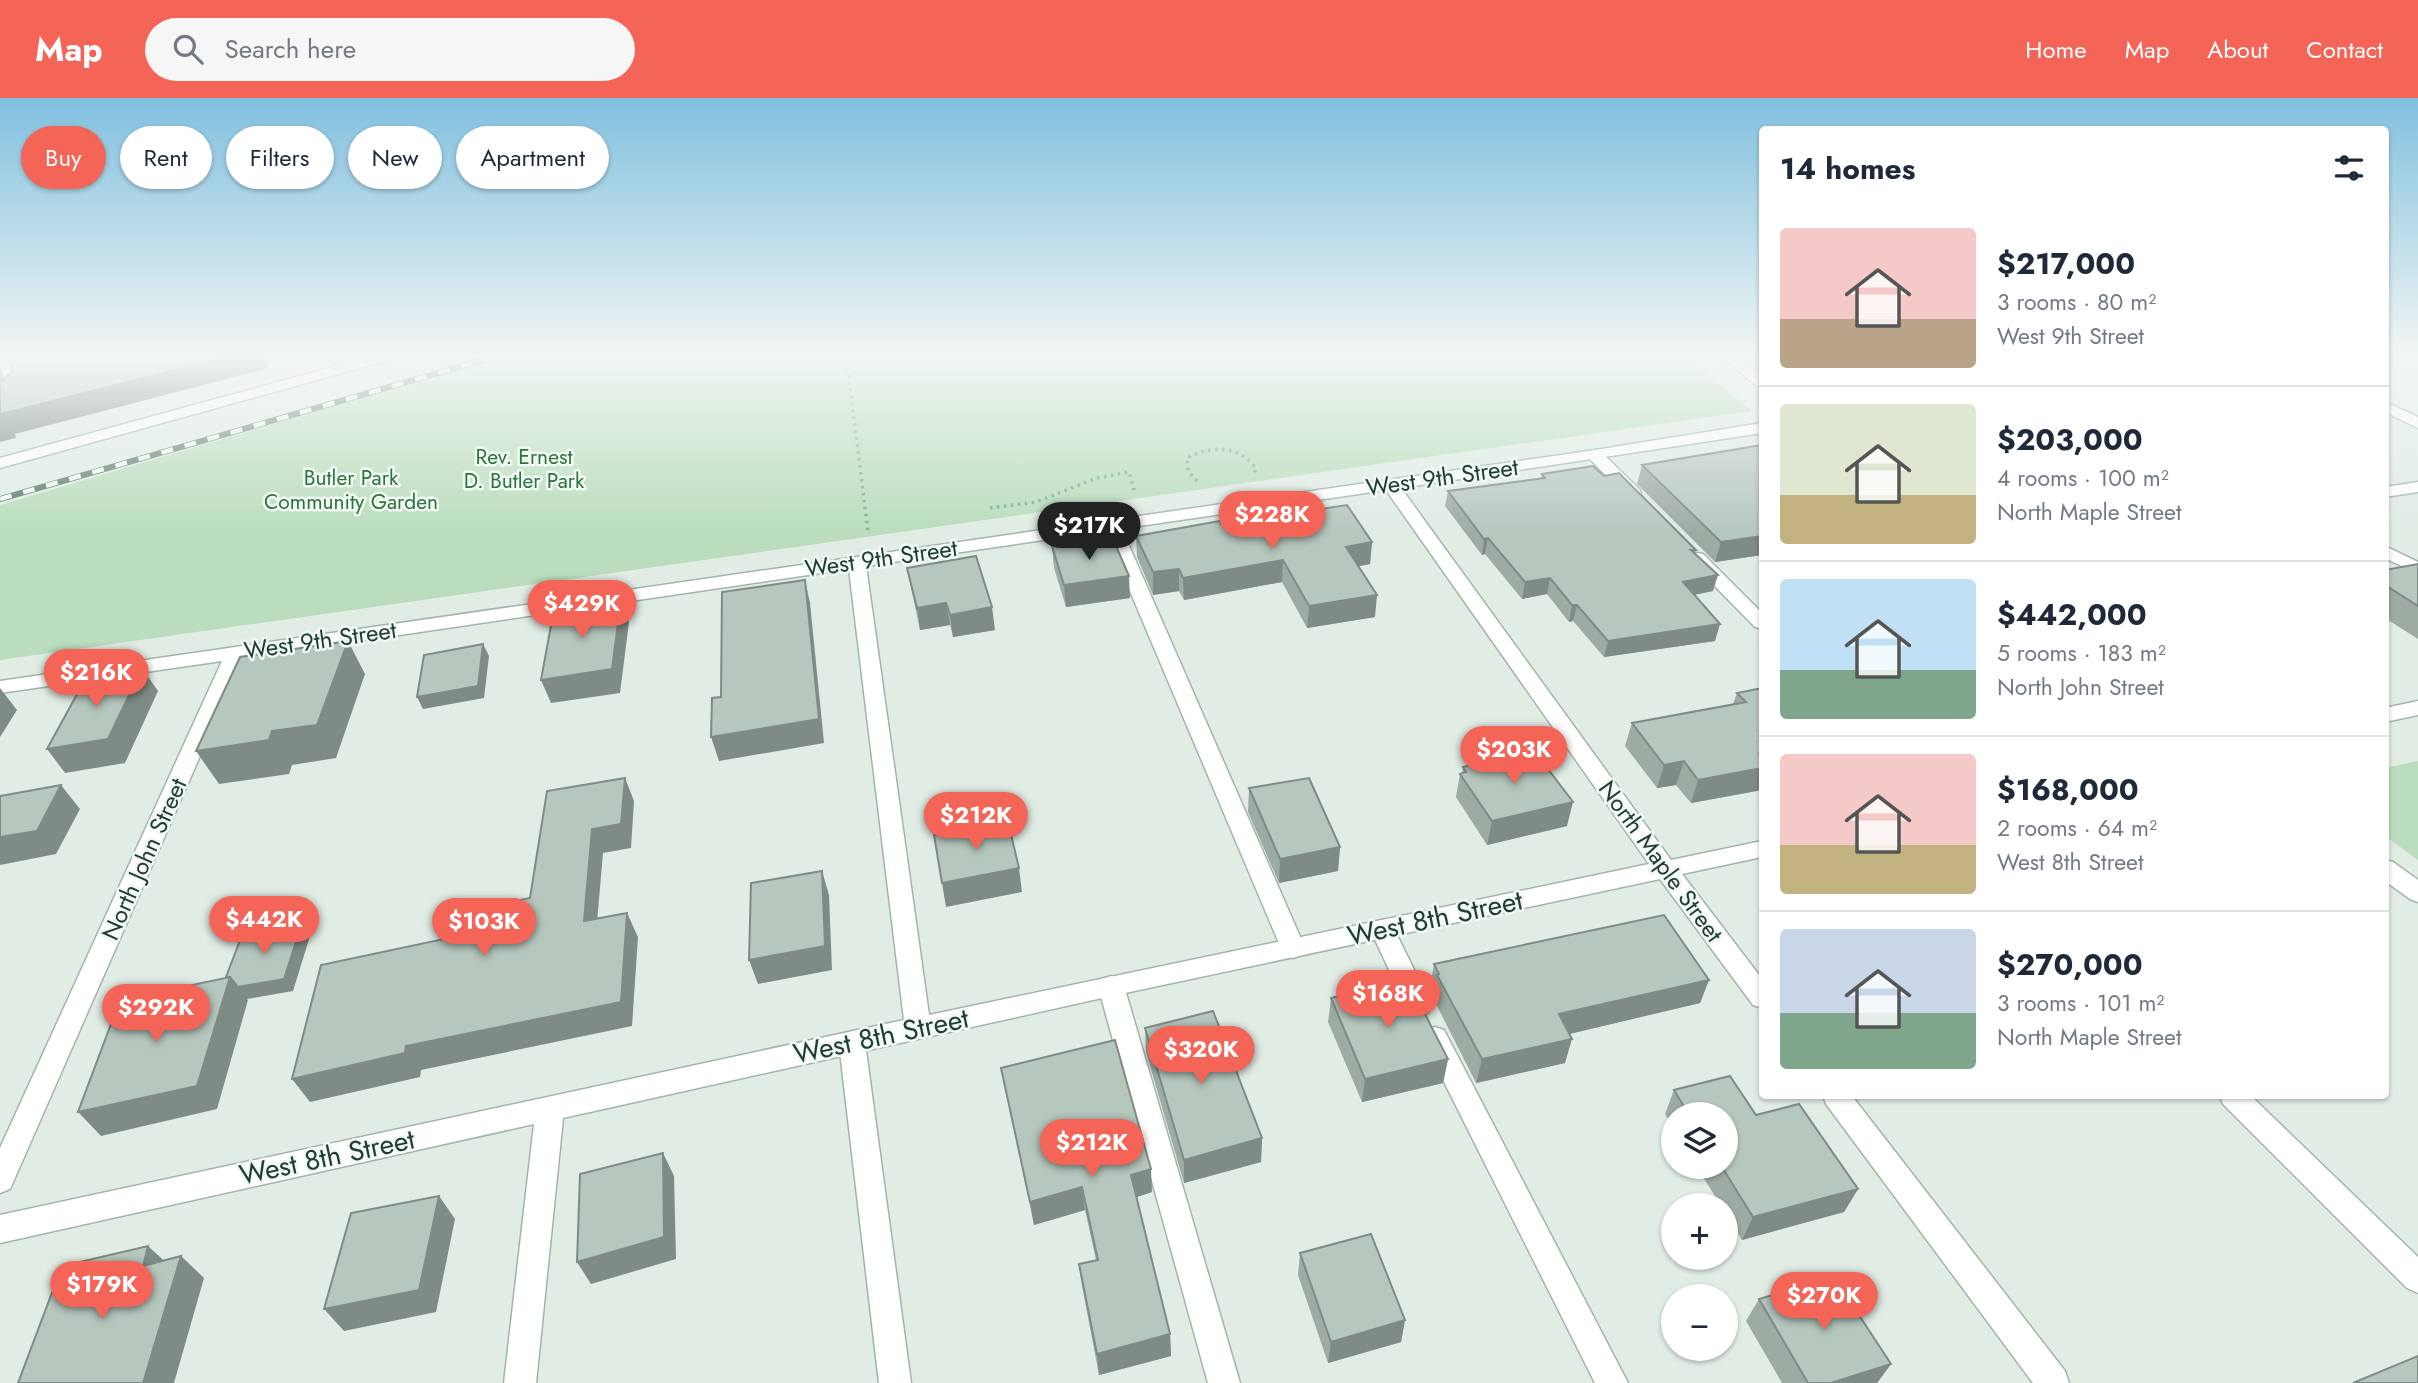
<!DOCTYPE html>
<html lang="en">
<head>
<meta charset="utf-8">
<style>
  :root { --surface:#fff; --page:#f6f6f7; --text:#1f2937; --muted:#747a83; --line:#e0e1e3; --accent:#f46457 }
  body { margin:0; font-family:Jost,sans-serif; background:var(--page); color:var(--text); height:100vh; display:flex; flex-direction:column; font-size:26px; white-space:nowrap }
  * { box-sizing:border-box; margin:0 }
  p { font-size:23px; color:var(--muted) }
  .icon { flex:none; width:38px; height:38px; fill:none; stroke:currentColor; stroke-width:2; stroke-linecap:round; stroke-linejoin:round }
  .map { position:relative; flex:1; overflow:hidden }
  .details { position:absolute; left:1759px; top:28px; width:630px; height:973px; display:flex; flex-direction:column; background:var(--surface); border-radius:7px; box-shadow:0 2px 5px #0004 }
  .details>* { flex:none }
  .banner { position:absolute; left:21px; top:28px; width:665px; height:63px; display:flex; gap:14px }
  .fabs { position:absolute; left:1661px; top:1004px; display:grid; gap:14px }
  .fabs a { display:grid; place-items:center; width:77px; height:77px; border-radius:50%; background:var(--surface); box-shadow:0 2px 5px #0004; font-size:35px }
  .price { position:absolute; translate:-50% -60px; padding:0 16px; border-radius:24px; background:var(--accent); color:#fff; font-size:23px; line-height:46px; filter:drop-shadow(0 2px 4px #0008) }
  .price::after { content:''; position:absolute; left:50%; top:42px; width:21px; height:16px; margin-left:-10px; background:inherit; clip-path:polygon(0 0,100% 0,50% 100%) }
  .price.active { background:#222; color:#fff }
  ul { padding:0; list-style:none }
  li { display:flex; align-items:center; gap:21px; height:175px; padding:0 21px }
  li+li { border-top:2px solid var(--line) }
  li span { display:grid; place-items:center; flex:none; width:196px; height:140px; border-radius:7px; color:#555 }
  li>.icon { margin-inline-start:auto }
  span .icon { width:84px; height:84px; fill:#fffc; stroke-width:1 }
  li b { font-size:30px }
  h2 { display:flex; justify-content:space-between; align-items:center; height:84px; padding:0 21px; font-size:30px }
  .chip { padding:0 24px; border-radius:32px; background:var(--surface); box-shadow:0 2px 5px #0004; font-size:24px; line-height:63px }
  .chip.active { background:var(--accent); color:#fff }
  header { display:flex; align-items:center; gap:42px; box-sizing:border-box; height:98px; padding:0 35px; background:var(--accent); color:#fff }
  header strong { font-size:33px }
  nav { display:flex; gap:38px; margin-inline-start:auto; font-size:24px }
  .search { width:490px; height:63px; background:var(--page); display:flex; align-items:center; gap:18px; box-sizing:border-box; padding:0 24px; border-radius:38px; color:var(--muted); font-size:26px }
  .map>svg:first-child { display:block }
</style>
</head>
<body>
<header>
<strong>Map</strong>
<div class="search"><svg class="icon" aria-label="search" viewBox="0 0 24 24"><circle cx="10" cy="10" r="6"/><path d="M15 15l6 6"/></svg>Search here</div>
<nav><a>Home</a><a>Map</a><a>About</a><a>Contact</a></nav>
</header>
<div class="map">
<svg width="2418" height="1285" viewBox="0 0 2418 1285">
  <rect width="100%" height="100%" fill="#e1ece5"/>
  <!-- green -->
  <path fill="#b9ddbd" d="M510,256h1173l69,57 -1752,249v-155z
    M2418,663v99l-33,-24v-68z"/>
  <g fill="none" stroke-linecap="round" stroke-linejoin="round">
    <defs>
      <path id="lane" d="M1723,256h36c-8,7 -30,10 -38,3z
        M1595,352l6,2 38,37 2,4 -2,4h-12l-38,-39 -2,-3z
        M2418,384v10l-33,5v-10z
        M1111,422l9,5 185,423 -3,7 -9,3 -9,-3 -3,-7 -179,-423z
        M2385,448l33,16v12l-33,-16z
        M1697,455l6,1 59,59v16l-7,-2 -64,-65 -3,-4 3,-4z
        M1382,822l9,2 3,7 38,77 -4,7 -9,3 -9,-3 -4,-7 -36,-77 3,-7z
        M1111,878l9,3 4,7 116,397h-32l-110,-397 4,-7z
        M1435,929l9,3 184,353h-33l-173,-345 4,-8z
        M852,934l9,3 4,8 46,340h-32l-40,-340 4,-8z
        M2220,998h31l167,161v36l-11,-5 -184,-184z"/>
      <path id="street" d="M380,256h22l-2,3 -400,111v-10z
        M1718,256h15l29,22v11l-5,-1z
        M0,264l8,1 15,22v5l-18,17 -5,1v-12l9,-7c-1,-10 -9,-16 -9,-27z
        M2385,304l33,15v11l-33,-16z
        M1762,325v10l-361,55 270,372 91,-19v16l-80,17 80,105v29l-9,-3 -93,-126 -549,117 -548,122 -27,265h-32l30,-259 -534,119v-28l904,-195 -55,-451 -606,89 -229,522 -4,9 -10,4v-45l222,-487 -222,32v-12l1595,-231zM1386,392l263,374 -720,151 -63,-449z
        M2418,603v14l-33,7v-14z
        M2385,762l8,2 25,18v22l-8,-3 -25,-18z
        M1823,998h29l213,275 4,12h-36l-207,-279z"/>
    </defs>
    <!-- lane casing -->
    <use href="#lane" stroke="#a4b4ab" stroke-width="3"/>
    <!-- street casing -->
    <use href="#street" stroke="#a4b4ab" stroke-width="3"/>
    <!-- path -->
    <path stroke="#81b09a" stroke-width="3.5" stroke-dasharray="2.5 4.5" stroke-linecap="butt" d="M846,256l22,178
      M1197,383l-9,-10 -1,-13c25,-13 51,-13 69,10l-2,7
      M990,410l46,-6 61,-24 32,-6 6,21"/>
    <!-- lane -->
    <use href="#lane" fill="#fff" fill-rule="evenodd"/>
    <!-- street -->
    <use href="#street" fill="#fff" fill-rule="evenodd"/>
    <defs>
      <path id="rail" d="M0,401l504,-145"/>
    </defs>
    <!-- rail casing -->
    <use href="#rail" stroke="#5b786c" stroke-width="6"/>
    <!-- rail -->
    <use href="#rail" stroke="#f2f8f4" stroke-width="4.5" stroke-dasharray="12" stroke-linecap="butt"/>
  </g>
  <!-- wall -->
  <path fill="#9daba3" d="M1762,347v110l-47,7 -78,-78 5,-19z
    M1542,376l62,2 92,74 -1,4 18,37 -19,4 21,46 -111,16 -31,-36 -4,1 -22,-28 -25,5 -37,-45 -3,1 -37,-49 3,-15 93,-13z
    M1221,426l151,18 -2,22 -11,2 16,51 -68,11 -25,-46 -98,18 -5,-9 -26,4 -16,-38 -1,-21z
    M1052,448l78,52 -64,9 -12,-39z
    M2418,466v75l-33,-21v-48z
    M907,470l88,62 -42,7 -3,-12 -30,5z
    M1762,590v102l-71,13 -15,-18 -19,3 -32,-42 7,-23 101,-19 4,-11z
    M1463,669l104,59 -80,19 -31,-48 4,-23 2,-1z
    M1249,690l91,59 -2,24 -59,12 -31,-71z
    M1434,866l275,16 -9,23 -131,31 -4,29 -89,20 -43,-85v-4l-3,-6z
    M1331,900l117,61 -5,24 -81,19 -34,-80z
    M1145,930l117,110 -1,24 -77,21 -38,-131z
    M1001,970l151,124 -15,5 33,137 1,22 -72,19 -17,-89 -3,-22 17,-4 -11,-50 -51,15z
    M1730,978l26,39 43,-11 59,85 -14,23 -102,28 -16,-26v-8h-5l-24,-39h29v-52h-53v12l-8,-13 9,-24z
    M1300,1155l105,67 -4,22 -73,21 -30,-88z
    M1759,1201l132,65 -14,19h-95l-36,-62z"/>
  <!-- shaded-wall -->
  <path fill="#7f8b85" d="M0,256h23l-23,6z
    M238,256h29l1,14 -253,66 1,4 -16,4v-24l1,-4z
    M0,269l6,19 -6,7z
    M1762,438v19l-47,7 6,-20z
    M1488,440l-3,16 -3,1 2,-16z
    M1372,444l-2,22 -26,5 2,-22z
    M1283,462l-1,22 -98,18 -1,-22z
    M1179,471v22l-26,4v-23z
    M1718,477l-5,16 -35,7 5,-16z
    M1129,478l1,22 -64,9 -2,-22z
    M1550,480l-3,16 -25,5 3,-17z
    M805,482l5,23 14,140 -105,18 -8,-24z
    M1377,497l-2,22 -68,11 2,-22z
    M621,502l8,22 -9,71 -69,10 -10,-23z
    M946,505l4,22 -30,5 -3,-22z
    M1572,507h5l-4,16 -4,1z
    M992,509l3,23 -42,7 -3,-22z
    M1720,526l-5,17 -111,16 4,-16z
    M348,543l17,33 -29,84 -44,7 -3,9 -70,10 -23,-33 76,-20z
    M483,546l6,12 -5,42 -61,11 -6,-12z
    M142,570l16,23 -33,72 -60,10 -18,-24z
    M0,590l17,22 -17,27z
    M1762,655v37l-71,13 7,-23z
    M1684,663l-8,24 -19,3 7,-23z
    M625,680l9,23 -3,47 -28,5 -8,92 -11,-24 8,-92z
    M61,687l19,24 -24,45 -56,11v-28z
    M1573,704l-6,24 -80,19 5,-24z
    M1340,749l-2,24 -59,12 1,-24z
    M1019,770l3,24 -76,15 -4,-24z
    M822,773l7,24 3,75 -74,14 -9,-24z
    M627,815l11,24 -6,89 -211,44 -1,7 -110,25 -18,-23 114,-33z
    M302,825l8,13 -17,55 -46,8 1,1 -31,109 -116,27 -23,-24 152,-135z
    M1709,882l-9,23 -148,35 7,-24z
    M1572,941l-7,24 -89,20 6,-24z
    M1448,961l-5,24 -81,19 3,-23z
    M1262,1040l-1,24 -77,21v-23z
    M663,1055l11,23 2,83 -85,25 -14,-22z
    M1151,1071l1,23 -19,6 -2,-23z
    M1082,1089l3,23 -51,15 -4,-23z
    M1858,1091l-14,23 -102,28 11,-23z
    M439,1098l16,23 -19,93 -92,19 -20,-22z
    M148,1148l24,22 -29,-2z
    M181,1158l23,22 -30,105h-31z
    M1405,1222l-4,22 -73,21 3,-21z
    M1170,1236l1,22 -72,19 -2,-21z
    M1891,1266l-14,19h-46z"/>
  <!-- building -->
  <path fill="#b6c7be" stroke="#7f8b85" stroke-width="2" d="M6,256h232l-237,60 2,3 -3,1v-35l12,-11 1,-8z
    M1762,347v91l-41,6 -79,-77z
    M1593,368l11,10 15,-3 77,77h-5l27,25 -35,7 37,42 -112,17 -31,-36h-5l-22,-27 -25,4 -37,-44 -4,1 -36,-48 97,-13 -3,-4z
    M1347,407l25,37 -26,5 31,48 -68,11 -26,-46 -100,18 -4,-9 -26,3 -17,-36 84,-15 1,3z
    M1113,441l16,37 -65,9 -12,-39z
    M976,458l16,51 -42,8 -4,-12 -29,5 -10,-40z
    M2418,466v42l-33,-21v-15z
    M805,482l14,139 -108,18 1,-39 9,-1 1,-105z
    M621,502l-9,69 -71,11 13,-71z
    M348,543l-31,84 -45,6 -3,9 -73,11 44,-94z
    M483,546l-5,42 -61,11 7,-42z
    M142,570l-34,71 -61,10 40,-73z
    M1762,590v65l-3,1 3,3v11l-64,12 -14,-19 -20,4 -32,-42 114,-21 -9,-9z
    M1535,654l38,50 -81,19 -32,-47 6,-2 -3,-5z
    M625,680l-4,46 -29,5 -8,92 43,-8 -6,89 -215,44 -1,7 -113,26 29,-114 175,-37 4,-24 30,-6 17,-107z
    M1309,680l31,69 -60,12 -31,-71z
    M61,687l-24,46 -37,6v-41z
    M1008,724l11,46 -77,15 -8,-48z
    M822,773l3,75 -76,14 2,-77z
    M1664,817l45,65 -150,34 13,25 -90,20 -45,-84 2,-1 -5,-10z
    M302,825l-18,56 -46,8 -8,-10h-4l16,-42z
    M230,879l-33,109 -119,26 42,-112z
    M1408,883l40,78 -83,20 -34,-81z
    M1213,913l49,127 -78,22 -39,-132z
    M1115,942l36,129 -20,6 39,159 -73,20 -18,-90 19,-4 -16,-73 -52,15 -29,-134z
    M1730,978l26,39 43,-11 59,85 -105,28 -31,-50h4v-52h-37l-15,-25z
    M663,1055l1,84 -87,25 3,-88z
    M439,1098l-20,94 -95,19 27,-96z
    M1371,1136l34,86 -74,22 -31,-89z
    M148,1148l-5,20 38,-10 -38,127h-125l44,-117z
    M1834,1179l57,87 -60,19h-23l-49,-84z
    M2418,1258v27h-65z"/>
  <!-- sky -->
  <linearGradient id="sky" x2="0" y2="1"><stop stop-color="#81c0df"/><stop offset="0.59" stop-color="#f2f6f3"/><stop offset="1" stop-color="#f2f6f3" stop-opacity="0"/></linearGradient>
  <rect width="2418" height="436" fill="url(#sky)"/>
  <g text-anchor="middle" dominant-baseline="central" stroke-width="5" stroke-linejoin="round" paint-order="stroke">
    <!-- far-park labels -->
    <g font-size="21" fill="#2b743b" stroke="#f2f8f4">
      <text x="524" y="359">Rev. Ernest<tspan x="524" dy="24">D. Butler Park</tspan></text>
      <text x="351" y="380">Butler Park<tspan x="351" dy="24">Community Garden</tspan></text>
    </g>
    <!-- street labels -->
    <g font-size="24" fill="#213d31" stroke="#f2f8f4">
      <text transform="translate(1442 379) rotate(-8)">West 9th Street</text>
      <text transform="translate(881 460) rotate(-8)">West 9th Street</text>
      <text transform="translate(320 542) rotate(-8)">West 9th Street</text>
      <text transform="translate(144 761) rotate(-66)">North John Street</text>
      <text transform="translate(1661 763) rotate(54)">North Maple Street</text>
    </g>
    <!-- near-street labels -->
    <g font-size="28" fill="#213d31" stroke="#f2f8f4">
      <text transform="translate(1435 820) rotate(-12)">West 8th Street</text>
      <text transform="translate(881 938) rotate(-12)">West 8th Street</text>
      <text transform="translate(327 1059) rotate(-12)">West 8th Street</text>
    </g>
  </g>
</svg>
<div class="fabs">
<a><svg class="icon" aria-label="layers" viewBox="0 0 24 24"><path d="M12 4l9 5-9 5-9-5zM3 14l9 5 9-5"/></svg></a>
<a>+</a>
<a>−</a>
</div>
<b class="price" style="left:1272px;top:453px">$228K</b>
<b class="price active" style="left:1089px;top:464px">$217K</b>
<b class="price" style="left:582px;top:542px">$429K</b>
<b class="price" style="left:96px;top:611px">$216K</b>
<b class="price" style="left:1514px;top:688px">$203K</b>
<b class="price" style="left:976px;top:754px">$212K</b>
<b class="price" style="left:264px;top:858px">$442K</b>
<b class="price" style="left:484px;top:860px">$103K</b>
<b class="price" style="left:1388px;top:932px">$168K</b>
<b class="price" style="left:156px;top:946px">$292K</b>
<b class="price" style="left:1201px;top:988px">$320K</b>
<b class="price" style="left:1092px;top:1081px">$212K</b>
<b class="price" style="left:102px;top:1223px">$179K</b>
<b class="price" style="left:1824px;top:1234px">$270K</b>
<div class="banner">
<a class="chip active">Buy</a>
<a class="chip">Rent</a>
<a class="chip">Filters</a>
<a class="chip">New</a>
<a class="chip">Apartment</a>
</div>
<section class="details">
<h2>14 homes<svg class="icon" aria-label="filters" viewBox="0 0 24 24"><path d="M4 7h16M4 17h16"/><circle cx="9" cy="7" r="2"/><circle cx="15" cy="17" r="2"/></svg></h2>
<ul>
<li><span style="background:linear-gradient(#f6c9c9 65%,#b9a48a 0)"><svg class="icon" aria-label="home" viewBox="0 0 24 24"><path d="M3 11l9-7 9 7M6 9v11h12V9"/></svg></span><div><b>$217,000</b><p>3 rooms · 80 m²</p><p>West 9th Street</p></div></li>
<li><span style="background:linear-gradient(#dfe7d0 65%,#c2b280 0)"><svg class="icon" aria-label="home" viewBox="0 0 24 24"><path d="M3 11l9-7 9 7M6 9v11h12V9"/></svg></span><div><b>$203,000</b><p>4 rooms · 100 m²</p><p>North Maple Street</p></div></li>
<li><span style="background:linear-gradient(#bfe0f5 65%,#7fa58c 0)"><svg class="icon" aria-label="home" viewBox="0 0 24 24"><path d="M3 11l9-7 9 7M6 9v11h12V9"/></svg></span><div><b>$442,000</b><p>5 rooms · 183 m²</p><p>North John Street</p></div></li>
<li><span style="background:linear-gradient(#f6c9c9 65%,#c2b280 0)"><svg class="icon" aria-label="home" viewBox="0 0 24 24"><path d="M3 11l9-7 9 7M6 9v11h12V9"/></svg></span><div><b>$168,000</b><p>2 rooms · 64 m²</p><p>West 8th Street</p></div></li>
<li><span style="background:linear-gradient(#c9d6e8 60%,#7fa58c 0)"><svg class="icon" aria-label="home" viewBox="0 0 24 24"><path d="M3 11l9-7 9 7M6 9v11h12V9"/></svg></span><div><b>$270,000</b><p>3 rooms · 101 m²</p><p>North Maple Street</p></div></li>
</ul>
</section>
</div>
</body>
</html>
